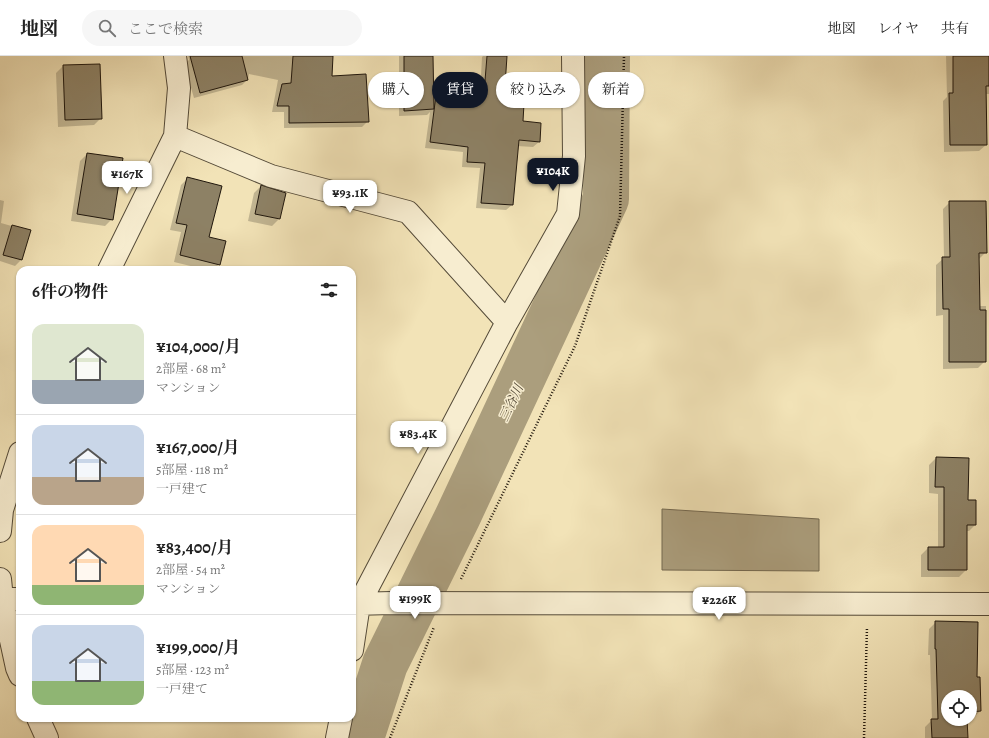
<!DOCTYPE html>
<html lang="ja">
<head>
<meta charset="utf-8">
<style>
  :root { --surface:#fff; --page:#f6f6f6; --text:#222; --muted:#767676; --line:#e0e0e0; --accent:#111827 }
  body { margin:0; font-family:Alegreya,"Noto Serif JP",serif; background:var(--page); color:var(--text); height:100vh; display:flex; flex-direction:column; font-size:15px; white-space:nowrap }
  * { box-sizing:border-box; margin:0 }
  p { font-size:13px; color:var(--muted) }
  .icon { flex:none; width:22px; height:22px; fill:none; stroke:currentColor; stroke-width:2; stroke-linecap:round; stroke-linejoin:round }
  .map { position:relative; flex:1; overflow:hidden }
  .panel { position:absolute; left:16px; top:210px; width:340px; height:456px; display:flex; flex-direction:column; background:var(--surface); border-radius:12px; box-shadow:0 1px 3px #0004 }
  .panel>* { flex:none }
  .banner { position:absolute; left:368px; top:16px; width:380px; height:36px; display:flex; gap:8px }
  .fabs { position:absolute; left:941px; top:634px; display:grid; gap:8px }
  .fabs a { display:grid; place-items:center; width:36px; height:36px; border-radius:50%; background:var(--surface); box-shadow:0 1px 3px #0004; font-size:20px }
  .price { position:absolute; translate:-50% -34px; padding:0 9px; border-radius:8px; background:#fff; color:#222; font-size:13px; line-height:26px; filter:drop-shadow(0 1px 2px #0008) }
  .price::after { content:''; position:absolute; left:50%; top:24px; width:12px; height:9px; margin-left:-6px; background:inherit; clip-path:polygon(0 0,100% 0,50% 100%) }
  .price.active { background:var(--accent); color:#fff }
  ul { padding:0; list-style:none }
  li { display:flex; align-items:center; gap:12px; height:100px; padding:0 16px }
  li+li { border-top:1px solid var(--line) }
  li span { display:grid; place-items:center; flex:none; width:112px; height:80px; border-radius:12px; color:#555 }
  li>.icon { margin-inline-start:auto }
  span .icon { width:48px; height:48px; fill:#fffc; stroke-width:1 }
  li b { font-size:17px }
  h2 { display:flex; justify-content:space-between; align-items:center; height:48px; padding:0 16px; font-size:17px }
  .chip { padding:0 14px; border-radius:18px; background:var(--surface); box-shadow:0 1px 3px #0004; font-size:14px; line-height:36px }
  .chip.active { background:var(--accent); color:#fff }
  header { display:flex; align-items:center; gap:24px; box-sizing:border-box; height:56px; padding:0 20px; background:var(--surface); border-bottom:1px solid var(--line) }
  header strong { font-size:19px }
  nav { display:flex; gap:22px; margin-inline-start:auto; font-size:14px }
  .search { width:280px; height:36px; background:var(--page); display:flex; align-items:center; gap:10px; box-sizing:border-box; padding:0 14px; border-radius:22px; color:var(--muted); font-size:15px }
  .map>svg:first-child { display:block }
</style>
</head>
<body>
<header>
<strong>地図</strong>
<div class="search"><svg class="icon" aria-label="search" viewBox="0 0 24 24"><circle cx="10" cy="10" r="6"/><path d="M15 15l6 6"/></svg>ここで検索</div>
<nav><a>地図</a><a>レイヤ</a><a>共有</a></nav>
</header>
<div class="map">
<svg width="989" height="682" viewBox="0 0 989 682">
  <rect width="100%" height="100%" fill="#f2e3b7"/>
  <filter id="stains"><feTurbulence type="fractalNoise" baseFrequency=".005" numOctaves="4"/><feColorMatrix values="0 0 0 0 .2 0 0 0 0 .09 0 0 0 0 .02 0 0 0 .5 -.17"/></filter>
  <radialGradient id="worn" r=".72"><stop offset=".6" stop-color="#630" stop-opacity="0"/><stop offset="1" stop-color="#630" stop-opacity=".3"/></radialGradient>
  <!-- water -->
  <path fill="#ab9e7d" stroke="#736850" d="M662,453l157,10v52l-157,-1z"/>
  <!-- shadow -->
  <path fill="#0003" d="M188,0h144l-1,21 37,44 -6,6 -78,1v-16h-12l6,-32 -29,-6 -1,5 -6,6 -48,13 -10,-34 5,-4z
    M399,0h33l1,44 4,-4 43,-2 2,-37 1,-1h23l-2,31 18,35 17,20 -6,5 -16,-1 -5,59 -6,5 -30,-2 4,-40 -18,-1 1,-15 -38,-4 5,-36 -3,3 -28,1z
    M946,0h43v38h-4l1,51 -7,6 -35,1 -1,-51 4,-4z
    M99,9l2,53 -7,7 -36,2 -2,-54 7,-7z
    M87,98l25,65 -7,7 -34,-5 9,-60z
    M188,122l20,60 11,26 -5,6h-7l-33,-8 7,-30 -11,-2 11,-45z
    M261,130l24,8 -6,25 -7,7 -24,-5 6,-28z
    M0,144l4,1 -3,22 28,8 -8,29 -6,6 -15,-5z
    M950,146l36,50 -8,8 1,46h7v30l-1,1v24l-7,7 -35,1v-54l-7,1v-51l8,-7 -1,-49z
    M936,402l31,43 8,24 -6,6h-3v39l-7,7h-38v-22l7,-7h10v-54l-9,-1v-28z
    M936,566l40,56 4,33 -7,7h-3v-21h-22v22h18l1,19h-42v-11l7,-7 -2,-65h-2l1,-26z"/>
  <g fill="none" stroke-linecap="round" stroke-linejoin="round">
    <!-- river -->
    <path stroke="#ab9e7d" stroke-width="46" d="M361,682l24,-74 73,-148 148,-317 1,-143"/>
  </g>
  <!-- building -->
  <path fill="#8d8165" stroke="#20170d" d="M190,0h52l6,24 -48,13z
    M293,0h40l-1,20 34,-2 3,48 -80,1v-17h-12l5,-22 9,-1z
    M404,0h29l1,53 -30,2z
    M487,0h20l-2,30 20,1 -2,34 18,2 -1,19 -21,-2 -6,65 -32,-2 4,-40 -18,-1 1,-15 -38,-5 6,-47 48,-2z
    M953,0h36v30h-3l1,59h-37l-1,-52h4z
    M100,8l2,55 -37,1 -2,-55z
    M87,97l36,5 -10,62 -36,-6z
    M187,121l35,9 -13,51 17,4 -6,24 -40,-10 7,-30 -11,-2z
    M261,129l25,8 -6,26 -25,-5z
    M949,145h37l1,52h-8l1,57h6v52h-37v-53h-6l-1,-52h8z
    M12,169l19,5 -9,30 -19,-5z
    M936,401l33,1 -1,42h8v25h-9v45h-39v-23h16v-60h-9z
    M935,565l43,1 -1,55h3l1,34 -11,1v-15h-22v22h19l1,19h-36l-1,-19h7l-2,-70h-1z"/>
  <g fill="none" stroke-linecap="round" stroke-linejoin="round">
    <defs>
      <path id="street" d="M175,80l96,40 137,36 99,110
        M109,214l66,-134 4,-48 -4,-32
        M0,475l2,-21 18,-57
        M0,523l2,20 15,69 3,7
        M2,543h18
        M352,548l40,-1 597,1
        M352,594l7,-46 148,-282 61,-108 6,-58 -1,-100
        M38,662l9,20
        M337,682l4,-20"/>
    </defs>
    <!-- street casing -->
    <use href="#street" stroke="#544a38" stroke-width="24"/>
    <!-- path -->
    <path stroke="#20170d" stroke-width="2.5" stroke-dasharray="1 2" stroke-linecap="butt" d="M461,523l114,-233 45,-130 4,-160
      M390,682l44,-111
      M864,682l3,-111"/>
    <!-- street -->
    <use href="#street" stroke="#f7edd0" stroke-width="22"/>
  </g>
  <g text-anchor="middle" dominant-baseline="central" stroke-width="3" stroke-linejoin="round" paint-order="stroke">
    <!-- water labels -->
    <g font-size="13" font-style="italic" fill="#584d3a" stroke="#f7edd0">
      <text transform="translate(511 347) rotate(-65)">三谷川</text>
    </g>
  </g>
  <rect width="100%" height="100%" filter="url(#stains)"/>
  <rect width="100%" height="100%" fill="url(#worn)"/>
</svg>
<div class="fabs">
<a><svg class="icon" aria-label="locate" viewBox="0 0 24 24"><circle cx="12" cy="12" r="6"/><path d="M12 2v4M12 18v4M2 12h4M18 12h4"/></svg></a>
</div>
<b class="price active" style="left:553px;top:136px">¥104K</b>
<b class="price" style="left:127px;top:139px">¥167K</b>
<b class="price" style="left:350px;top:158px">¥93.1K</b>
<b class="price" style="left:418px;top:399px">¥83.4K</b>
<b class="price" style="left:415px;top:564px">¥199K</b>
<b class="price" style="left:719px;top:565px">¥226K</b>
<div class="banner">
<a class="chip">購入</a>
<a class="chip active">賃貸</a>
<a class="chip">絞り込み</a>
<a class="chip">新着</a>
</div>
<section class="panel">
<h2>6件の物件<svg class="icon" aria-label="filters" viewBox="0 0 24 24"><path d="M4 7h16M4 17h16"/><circle cx="9" cy="7" r="2"/><circle cx="15" cy="17" r="2"/></svg></h2>
<ul>
<li><span style="background:linear-gradient(#dfe7d0 70%,#9aa5b1 0)"><svg class="icon" aria-label="home" viewBox="0 0 24 24"><path d="M3 11l9-7 9 7M6 9v11h12V9"/></svg></span><div><b>¥104,000/月</b><p>2部屋 · 68 m²</p><p>マンション</p></div></li>
<li><span style="background:linear-gradient(#c9d6e8 65%,#b9a48a 0)"><svg class="icon" aria-label="home" viewBox="0 0 24 24"><path d="M3 11l9-7 9 7M6 9v11h12V9"/></svg></span><div><b>¥167,000/月</b><p>5部屋 · 118 m²</p><p>一戸建て</p></div></li>
<li><span style="background:linear-gradient(#ffd9b3 75%,#8fb573 0)"><svg class="icon" aria-label="home" viewBox="0 0 24 24"><path d="M3 11l9-7 9 7M6 9v11h12V9"/></svg></span><div><b>¥83,400/月</b><p>2部屋 · 54 m²</p><p>マンション</p></div></li>
<li><span style="background:linear-gradient(#c9d6e8 70%,#8fb573 0)"><svg class="icon" aria-label="home" viewBox="0 0 24 24"><path d="M3 11l9-7 9 7M6 9v11h12V9"/></svg></span><div><b>¥199,000/月</b><p>5部屋 · 123 m²</p><p>一戸建て</p></div></li>
</ul>
</section>
</div>
</body>
</html>
